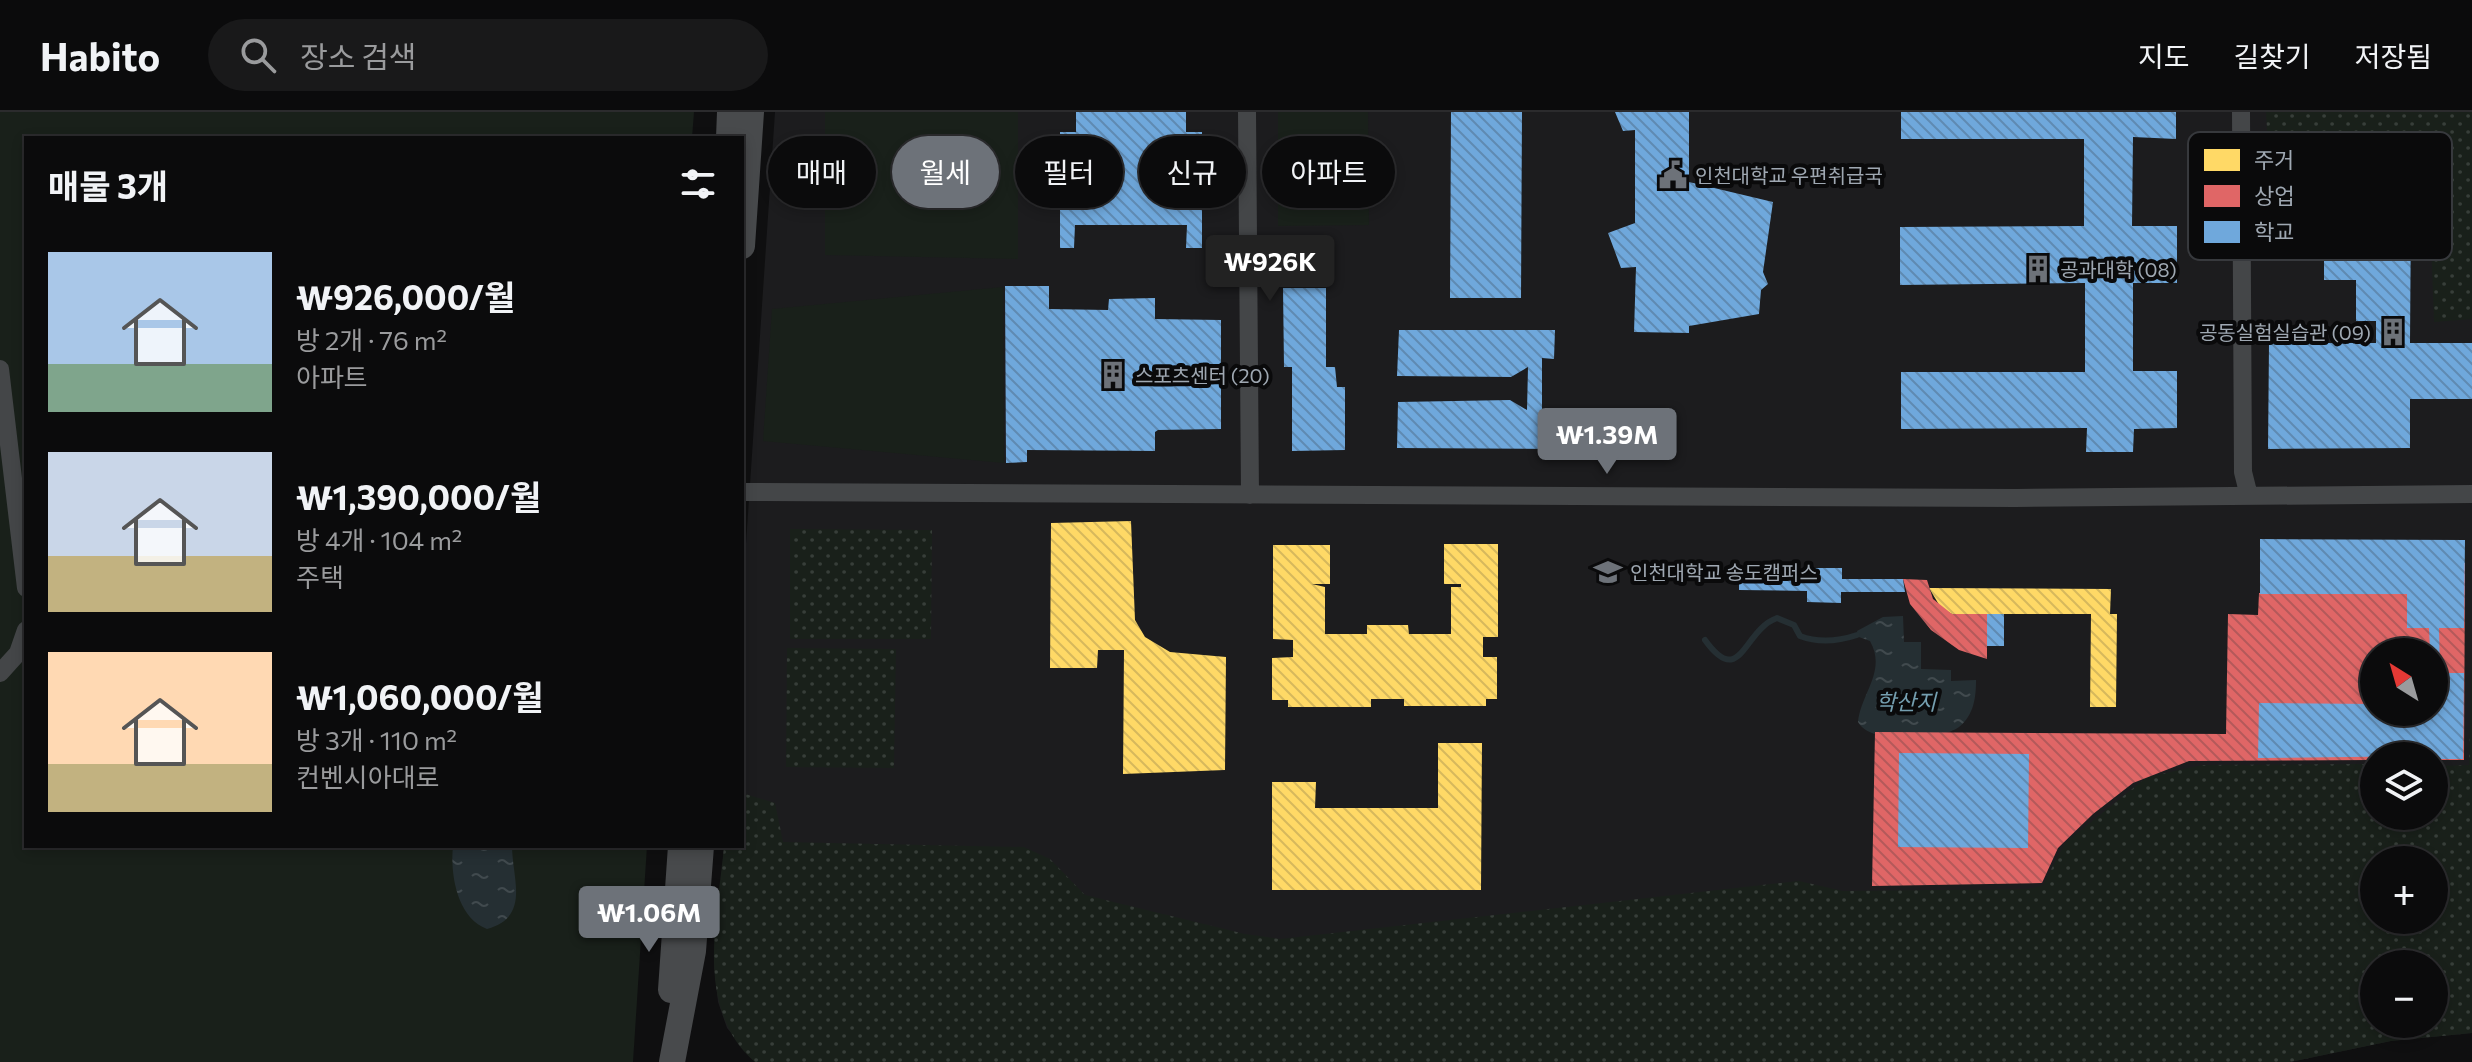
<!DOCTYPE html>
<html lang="ko">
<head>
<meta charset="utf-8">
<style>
  :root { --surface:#0b0b0c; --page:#19191a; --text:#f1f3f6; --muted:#9a9b9d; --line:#2b2b2d; --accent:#6d7279 }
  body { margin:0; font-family:Commissioner,"Noto Sans KR",sans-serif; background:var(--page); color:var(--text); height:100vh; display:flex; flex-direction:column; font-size:30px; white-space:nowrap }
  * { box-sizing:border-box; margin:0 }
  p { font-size:26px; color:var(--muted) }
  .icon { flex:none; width:44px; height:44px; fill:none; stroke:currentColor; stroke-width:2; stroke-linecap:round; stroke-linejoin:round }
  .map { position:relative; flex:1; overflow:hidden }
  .side { position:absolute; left:24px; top:24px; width:720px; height:712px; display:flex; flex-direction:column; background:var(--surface); border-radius:0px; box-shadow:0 4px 12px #0003,0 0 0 2px var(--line) }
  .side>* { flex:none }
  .guide { position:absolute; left:768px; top:24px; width:760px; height:72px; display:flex; gap:16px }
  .needle { width:52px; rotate:323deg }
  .tools { position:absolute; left:2360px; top:526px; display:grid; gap:16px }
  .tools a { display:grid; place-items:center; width:88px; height:88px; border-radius:50%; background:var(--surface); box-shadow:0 4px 12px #0003,0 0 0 2px var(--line); font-size:40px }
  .price { position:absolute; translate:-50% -68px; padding:0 18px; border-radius:8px; background:var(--accent); color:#fff; font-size:26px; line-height:52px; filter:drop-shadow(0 2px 4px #0008) }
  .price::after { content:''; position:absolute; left:50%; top:48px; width:24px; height:18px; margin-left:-12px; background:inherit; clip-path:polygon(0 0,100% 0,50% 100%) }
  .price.active { background:#222; color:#fff }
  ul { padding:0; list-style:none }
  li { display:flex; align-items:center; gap:24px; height:200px; padding:0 24px }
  li span { display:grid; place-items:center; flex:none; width:224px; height:160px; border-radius:0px; color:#555 }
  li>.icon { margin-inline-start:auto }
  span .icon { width:96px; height:96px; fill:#fffc; stroke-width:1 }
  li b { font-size:34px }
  h2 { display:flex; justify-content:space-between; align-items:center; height:96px; padding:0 24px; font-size:34px }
  .pill { padding:0 28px; border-radius:36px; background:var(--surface); box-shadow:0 4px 12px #0003,0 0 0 2px var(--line); font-size:28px; line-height:72px }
  .pill.active { background:var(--accent); color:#fff }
  header { display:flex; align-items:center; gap:48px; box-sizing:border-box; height:112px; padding:0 40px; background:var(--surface); border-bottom:2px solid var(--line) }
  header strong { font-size:38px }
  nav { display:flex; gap:44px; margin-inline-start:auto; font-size:28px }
  .search { width:560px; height:72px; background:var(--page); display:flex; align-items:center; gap:20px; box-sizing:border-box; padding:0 28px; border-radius:44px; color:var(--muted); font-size:30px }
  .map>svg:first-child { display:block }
</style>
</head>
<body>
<header>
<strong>Habito</strong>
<div class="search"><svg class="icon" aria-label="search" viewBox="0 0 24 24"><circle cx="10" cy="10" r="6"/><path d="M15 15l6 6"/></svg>장소 검색</div>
<nav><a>지도</a><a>길찾기</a><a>저장됨</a></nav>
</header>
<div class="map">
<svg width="2472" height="950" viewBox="0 0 2472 950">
  <defs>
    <pattern id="park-dots" width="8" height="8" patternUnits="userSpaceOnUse" patternTransform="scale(2)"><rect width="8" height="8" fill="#19201a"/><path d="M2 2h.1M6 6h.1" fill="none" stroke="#373e39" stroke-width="1.8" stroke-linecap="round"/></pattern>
    <pattern id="water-ripples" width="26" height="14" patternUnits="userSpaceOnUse" patternTransform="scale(2)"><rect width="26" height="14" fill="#252f33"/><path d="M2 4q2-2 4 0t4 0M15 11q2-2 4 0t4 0" fill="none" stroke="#414a4e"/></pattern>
    <pattern id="homes-back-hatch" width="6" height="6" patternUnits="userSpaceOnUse" patternTransform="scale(2)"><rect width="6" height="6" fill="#ffd966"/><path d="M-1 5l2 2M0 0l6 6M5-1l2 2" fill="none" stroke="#d6b85c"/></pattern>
    <pattern id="shops-back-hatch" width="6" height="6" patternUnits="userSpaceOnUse" patternTransform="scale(2)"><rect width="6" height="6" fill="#e06666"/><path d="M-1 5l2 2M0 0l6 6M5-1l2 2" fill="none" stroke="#b4595a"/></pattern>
    <pattern id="schools-back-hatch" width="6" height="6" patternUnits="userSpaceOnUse" patternTransform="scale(2)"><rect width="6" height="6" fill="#6fa8dc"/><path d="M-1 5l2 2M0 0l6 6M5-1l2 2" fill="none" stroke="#5f8ab2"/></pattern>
  </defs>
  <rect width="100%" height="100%" fill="#0f0f10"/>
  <!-- built -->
  <path fill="#1c1c1e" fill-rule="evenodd" d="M775,0h1697v921l-81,8 -101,21h-1535l-28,-34 -9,-26 -4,-36 10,-120h18v-243zM2374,540h60v60h-60zM2374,644h60v60h-60zM2374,748h60v60h-60zM2374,852h60v60h-60z"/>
  <!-- grass -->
  <path fill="#19201a" d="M0,0h694l-2,26h-666v708h621l-14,216h-633z
    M825,0h193v147l-193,-4z
    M1278,0h90l1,113 -91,1z
    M1003,175l1,176 -241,-22 9,-132z"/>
  <!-- park -->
  <path fill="url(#park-dots)" fill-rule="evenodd" d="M2266,0h206v207l-38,3 -6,-161 -160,-10z
    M790,417l142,1 -1,109h-141z
    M787,536l109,1 -2,119 -108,-1z
    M2472,536v385l-81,8 -101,21h-1535c-62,-53 -37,-146 -31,-216h18v-53l33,10 8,39 241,5 26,12 35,36 160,39 35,5 519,-58 44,10 185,-2 15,-4 22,-42 82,-66 55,-12 172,-1v52h60v-50l35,-1zM2374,748h60v60h-60zM2374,852h60v60h-60z"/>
  <!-- water -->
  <path fill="url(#water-ripples)" d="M1903,504l1,26h17v27l30,1v11l25,-1c0,17 -2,35 -17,47 -19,14 -89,18 -101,-5 3,-29 29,-51 12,-81l-11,-4 -2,-6 26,-14z
    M453,734h59c0,32 19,71 -25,83 -30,-11 -37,-55 -34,-83z"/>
  <!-- homes -->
  <path fill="url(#homes-back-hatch)" d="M1131,409l4,99 10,17 25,15 56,5 -1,113 -102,4 1,-124h-26l-1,18h-47l1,-145z
    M1444,432h54v93h-15v20h14v42h-11v7h-82v-7h-33v8h-83v-7h-16v-42l21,-1v-17l-20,-1v-94h57v39h-18l13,3v47h42v-9h41l1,9h42v-47h10v-3h-17z
    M1929,476l182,1 -1,25h7l-1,93h-26l1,-93h-139l-11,-6z
    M1438,631h44l-1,147h-209v-108h44l-1,26h123z"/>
  <!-- shops -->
  <path fill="url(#shops-back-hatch)" fill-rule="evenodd" d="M2465,451l-1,197h-30v-4h-60v4l-185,1 -56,22 -40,31 -35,34 -16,35 -170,3 3,-154 351,2 2,-120 30,1 1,-22h147l1,-29zM2374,540h60v60h-60z
    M1903,467l24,1 6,19 19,15h35v45l-28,-9 -28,-20 -21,-26z"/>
  <!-- schools -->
  <path fill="url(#schools-back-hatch)" d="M1076,0h110v20h16v116h-16l1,-23h-112l-1,23h-14v-116h16z
    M1451,0h71l-1,186h-71z
    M1615,0h74v70l84,20 -10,70 5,12 -7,6 -2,24 -70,12v7l-55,-1 2,-65 -15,1 -13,-35 27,-10v-93l-12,1z
    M1901,0h275v27l-43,-2 -1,89h45v57h-44v88h44v57l-43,1 -1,23h-47l1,-24 -186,1v-57h184v-89l-185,2v-58l184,-1v-87h-183z
    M2324,89h53v8h34l-1,134h62v56h-62v49l-142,1 1,-106h107v-22h-20v-41h-32z
    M1005,174h44v23l59,1 1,-11 46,-1v21l66,1v109l-63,1 -3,2v19l-128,-1v12l-21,1z
    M1283,176h43v79h9l2,20h8v63l-53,1v-84h-8z
    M1399,218h156l-1,29 -12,-1v61h13v30l-158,-1 1,-46 112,-2 17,10 1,-43 -17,10 -114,-1z
    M2260,427l205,1 -1,88h-25l1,45h24l-1,86h-29v-3l-176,2 1,-55 115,1v8h60v-60h-4l-1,-24h-22v-34h-147z
    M1808,456h34v11h61l2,13h-64v11l-34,-1v-11l-68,-1v-12h69z
    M1987,502h17v32h-17z
    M1899,641l130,1 -1,94 -130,-1z"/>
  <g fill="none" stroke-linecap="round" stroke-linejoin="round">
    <!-- stream -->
    <path stroke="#252f33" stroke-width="6" d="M1705,528c36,50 38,-10 72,-22l17,7 6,11c18,7 39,5 57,-1"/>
    <!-- minor -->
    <path stroke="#444648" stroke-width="18" d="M1247,0l3,383
      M2241,0l2,360 6,24
      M0,257l26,219
      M742,380l1274,6 456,-4
      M0,561l18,-20 8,-23"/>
    <!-- secondary -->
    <path stroke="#484a4c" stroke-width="26" d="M729,26l1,-26
      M742,134l9,-134
      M671,878l10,-144
      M672,950l21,-111 8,-105"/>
  </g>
  <!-- icons -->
  <defs>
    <symbol id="civic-bare" viewBox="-9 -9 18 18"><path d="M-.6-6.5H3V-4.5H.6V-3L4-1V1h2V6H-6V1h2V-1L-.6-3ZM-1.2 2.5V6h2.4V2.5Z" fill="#6d7279" stroke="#0a0a0b" stroke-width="2.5" paint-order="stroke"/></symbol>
    <symbol id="building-bare" viewBox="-9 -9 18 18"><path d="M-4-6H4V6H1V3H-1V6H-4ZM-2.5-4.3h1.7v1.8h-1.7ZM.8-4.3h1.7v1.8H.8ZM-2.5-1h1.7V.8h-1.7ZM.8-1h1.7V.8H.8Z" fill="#6d7279" stroke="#0a0a0b" stroke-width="2.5" paint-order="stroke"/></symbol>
    <symbol id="university-bare" viewBox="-9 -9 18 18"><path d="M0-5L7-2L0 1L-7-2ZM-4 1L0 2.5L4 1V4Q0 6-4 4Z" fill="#6d7279" stroke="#0a0a0b" stroke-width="2.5" paint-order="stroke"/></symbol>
  </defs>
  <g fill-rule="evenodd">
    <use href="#civic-bare" x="1653" y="43" width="40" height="40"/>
    <use href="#building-bare" x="2018" y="137" width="40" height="40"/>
    <use href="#building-bare" x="2373" y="200" width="40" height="40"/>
    <use href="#building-bare" x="1093" y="243" width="40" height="40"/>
    <use href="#university-bare" x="1588" y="440" width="40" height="40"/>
  </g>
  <g text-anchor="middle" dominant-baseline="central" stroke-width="8" stroke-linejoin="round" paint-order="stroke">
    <!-- poi labels -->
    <g font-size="20" fill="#9fa8b2" stroke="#0a0a0b" text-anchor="start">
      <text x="1695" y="63">인천대학교 우편취급국</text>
      <text x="2060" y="157">공과대학 (08)</text>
      <text x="2371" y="220" text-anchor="end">공동실험실습관 (09)</text>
      <text x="1135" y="263">스포츠센터 (20)</text>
      <text x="1630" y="460">인천대학교 송도캠퍼스</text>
    </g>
    <!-- water labels -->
    <g font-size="22" font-style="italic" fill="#749eaf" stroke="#0a0a0b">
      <text x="1906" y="589">학산지</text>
    </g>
  </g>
  <!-- legend -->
  <rect x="2188" y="20" width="264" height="128" rx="12" fill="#0a0a0b" stroke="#37393d" stroke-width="2"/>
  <rect x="2204" y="37" width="36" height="22" fill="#ffd966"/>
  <rect x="2204" y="73" width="36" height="22" fill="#e06666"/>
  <rect x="2204" y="109" width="36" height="22" fill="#6fa8dc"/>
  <g font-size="22" fill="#9fa8b2">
    <text x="2254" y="56">주거</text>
    <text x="2254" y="92">상업</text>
    <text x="2254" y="128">학교</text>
  </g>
</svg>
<div class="tools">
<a><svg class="needle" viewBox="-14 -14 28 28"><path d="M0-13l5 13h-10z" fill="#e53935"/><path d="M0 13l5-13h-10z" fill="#9a9b9d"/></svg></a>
<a><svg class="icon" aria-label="layers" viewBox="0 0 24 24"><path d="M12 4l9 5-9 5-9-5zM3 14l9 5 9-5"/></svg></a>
<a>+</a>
<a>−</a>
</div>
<b class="price active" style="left:1270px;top:191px">₩926K</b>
<b class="price" style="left:1607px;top:364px">₩1.39M</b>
<b class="price" style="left:649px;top:842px">₩1.06M</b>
<div class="guide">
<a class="pill">매매</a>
<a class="pill active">월세</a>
<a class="pill">필터</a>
<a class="pill">신규</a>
<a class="pill">아파트</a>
</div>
<section class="side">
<h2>매물 3개<svg class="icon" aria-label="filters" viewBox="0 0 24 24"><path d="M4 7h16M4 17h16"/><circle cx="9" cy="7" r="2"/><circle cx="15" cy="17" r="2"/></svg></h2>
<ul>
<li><span style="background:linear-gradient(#a9c7e8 70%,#7fa58c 0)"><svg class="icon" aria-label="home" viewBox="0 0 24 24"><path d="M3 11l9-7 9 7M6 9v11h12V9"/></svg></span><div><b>₩926,000/월</b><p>방 2개 · 76 m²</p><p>아파트</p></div></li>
<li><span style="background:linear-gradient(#c9d6e8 65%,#c2b280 0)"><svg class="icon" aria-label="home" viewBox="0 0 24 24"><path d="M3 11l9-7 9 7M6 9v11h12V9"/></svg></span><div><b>₩1,390,000/월</b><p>방 4개 · 104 m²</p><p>주택</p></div></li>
<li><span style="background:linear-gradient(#ffd9b3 70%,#c2b280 0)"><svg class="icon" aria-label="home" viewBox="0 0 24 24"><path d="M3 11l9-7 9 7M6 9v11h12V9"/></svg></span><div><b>₩1,060,000/월</b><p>방 3개 · 110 m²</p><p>컨벤시아대로</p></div></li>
</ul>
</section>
</div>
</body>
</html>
